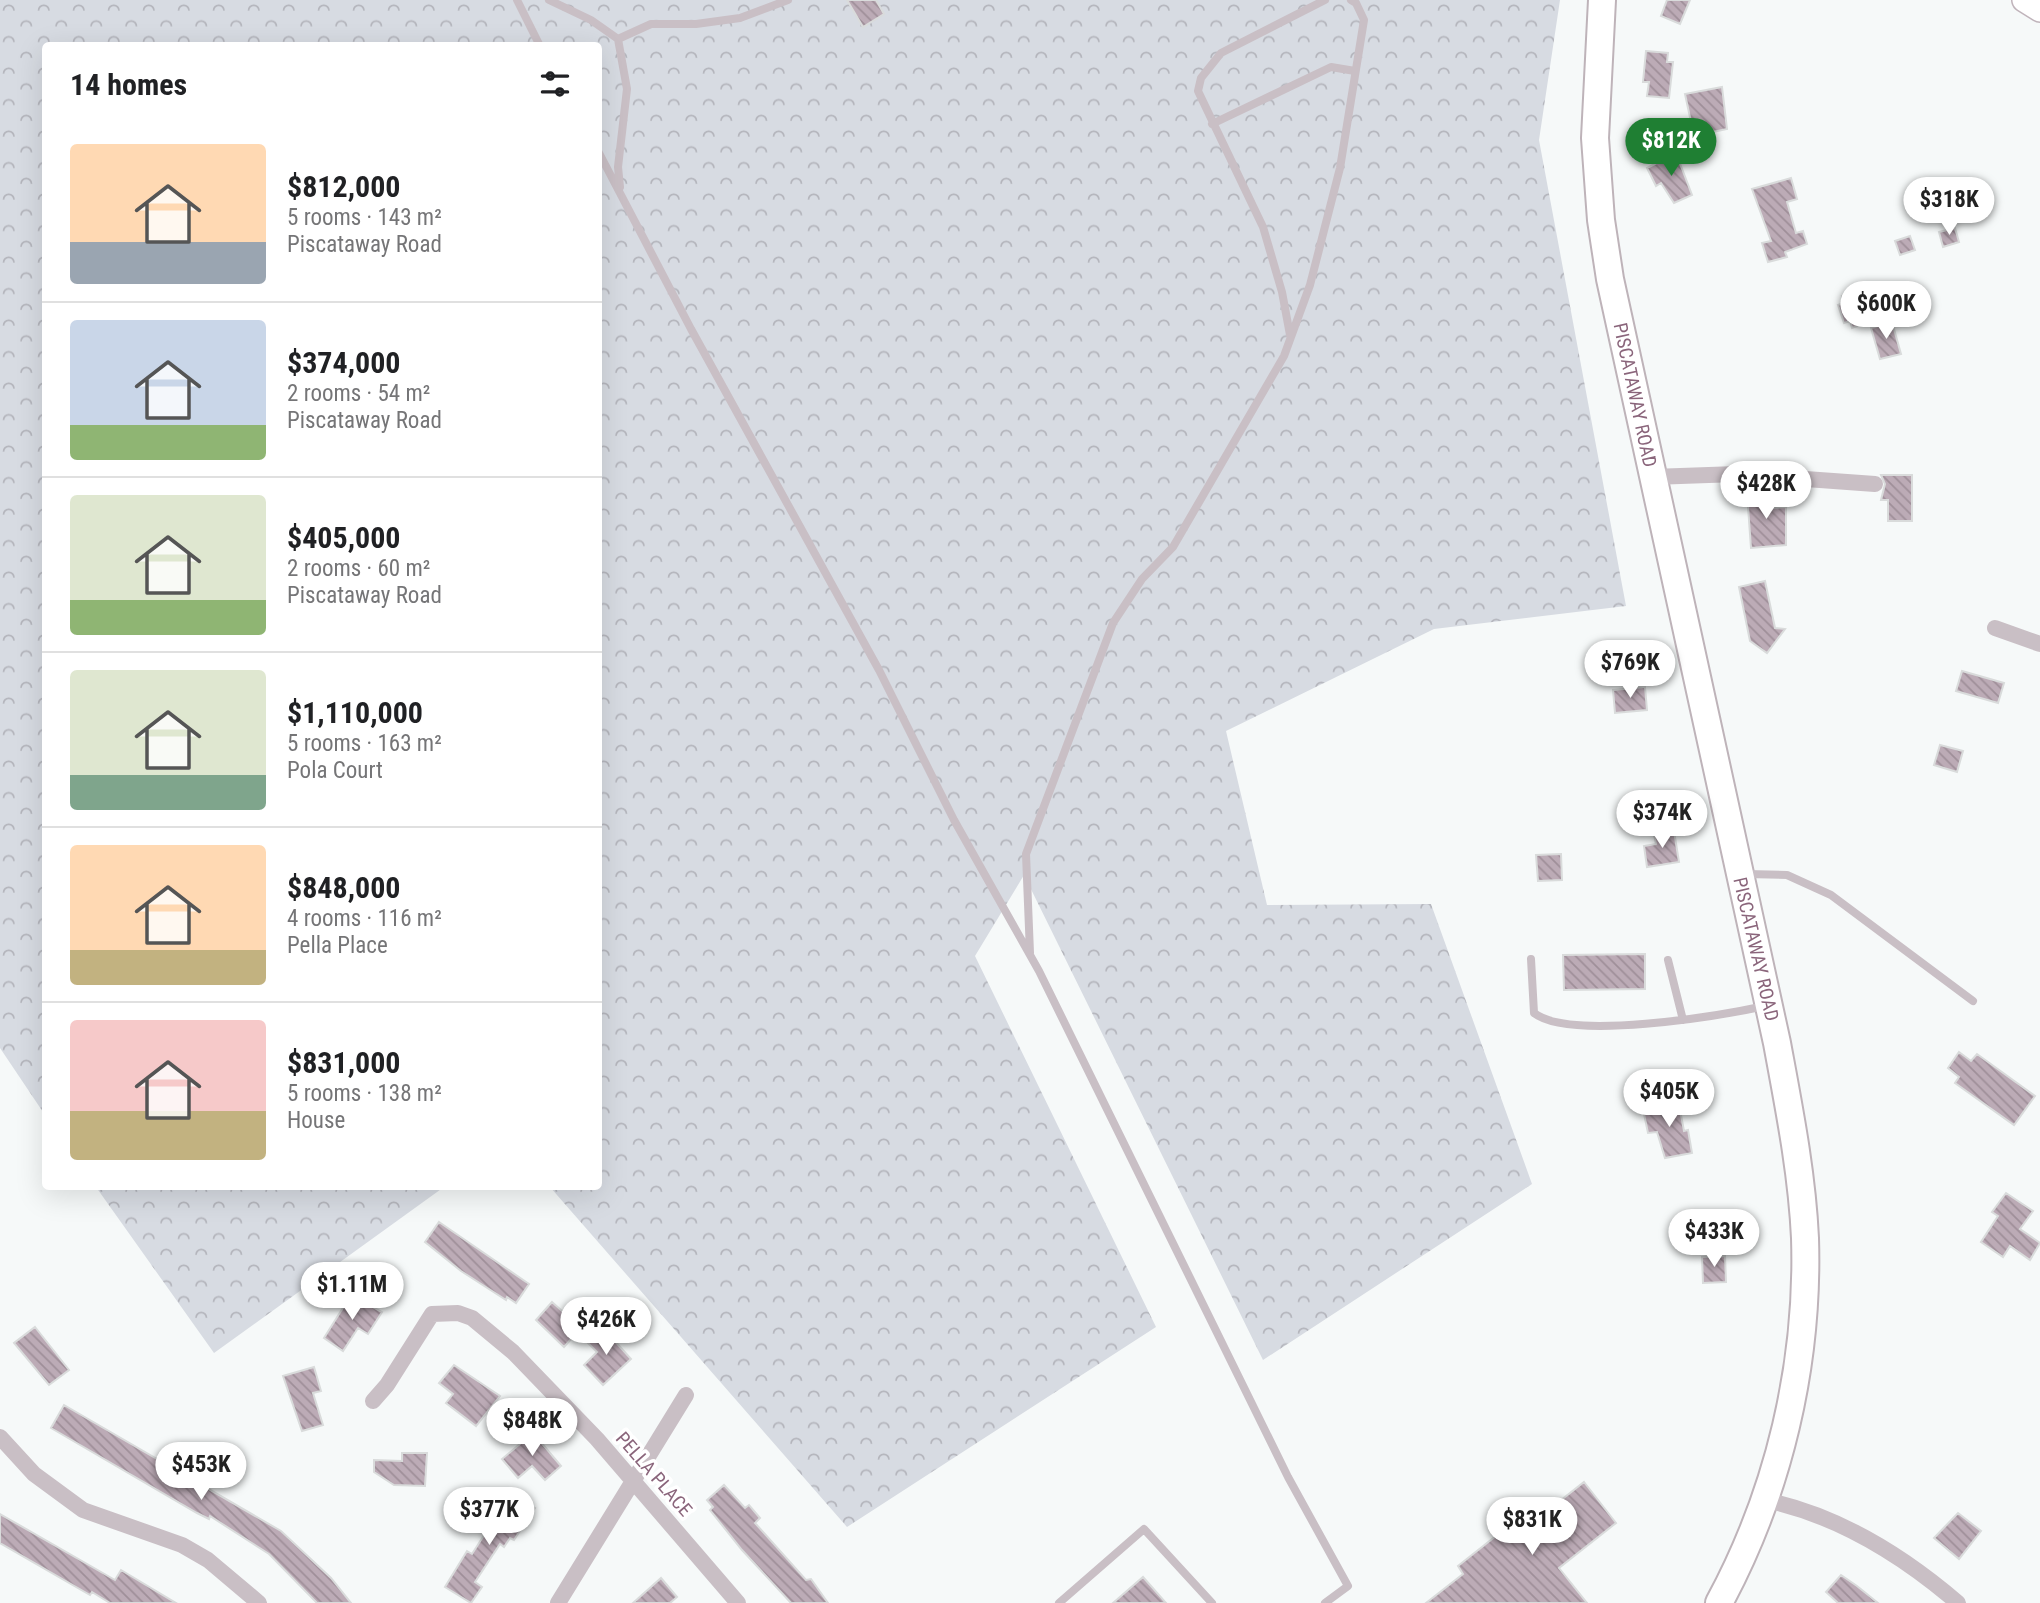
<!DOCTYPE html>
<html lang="en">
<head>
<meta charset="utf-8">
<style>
  :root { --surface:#fff; --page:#f6f6f6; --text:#202124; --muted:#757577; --line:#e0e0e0; --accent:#1f7f33 }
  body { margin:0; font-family:"Roboto Condensed",sans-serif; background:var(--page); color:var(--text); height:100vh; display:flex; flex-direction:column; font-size:26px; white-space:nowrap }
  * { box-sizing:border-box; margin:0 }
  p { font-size:23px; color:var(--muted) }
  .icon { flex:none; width:38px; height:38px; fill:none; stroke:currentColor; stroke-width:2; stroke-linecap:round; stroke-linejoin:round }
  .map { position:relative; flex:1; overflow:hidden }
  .drawer { position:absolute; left:42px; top:42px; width:560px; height:1148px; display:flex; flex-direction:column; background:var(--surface); border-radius:7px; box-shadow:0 7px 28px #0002 }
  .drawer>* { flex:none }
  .price { position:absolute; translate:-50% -60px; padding:0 16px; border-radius:24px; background:#fff; color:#222; font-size:23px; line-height:46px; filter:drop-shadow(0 2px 4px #0008) }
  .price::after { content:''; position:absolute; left:50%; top:42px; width:21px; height:16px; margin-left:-10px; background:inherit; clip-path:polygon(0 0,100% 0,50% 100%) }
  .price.on { background:var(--accent); color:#fff }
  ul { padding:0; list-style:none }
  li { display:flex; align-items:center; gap:21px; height:175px; padding:0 28px }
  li+li { border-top:2px solid var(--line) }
  li span { display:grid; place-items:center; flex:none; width:196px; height:140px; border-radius:7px; color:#555 }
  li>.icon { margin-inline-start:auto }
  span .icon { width:84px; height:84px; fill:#fffc; stroke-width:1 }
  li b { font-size:30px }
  h2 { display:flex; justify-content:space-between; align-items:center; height:84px; padding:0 28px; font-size:30px }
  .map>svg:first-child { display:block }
</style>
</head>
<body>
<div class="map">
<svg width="2040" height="1603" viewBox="0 0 2040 1603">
  <defs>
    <pattern id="forest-crowns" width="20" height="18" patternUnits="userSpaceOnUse" patternTransform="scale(1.75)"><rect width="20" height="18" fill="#d7dbe2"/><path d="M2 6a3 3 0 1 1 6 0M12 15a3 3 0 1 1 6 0" fill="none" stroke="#b4b5bc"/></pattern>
    <pattern id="building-back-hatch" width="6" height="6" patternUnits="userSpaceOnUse" patternTransform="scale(1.75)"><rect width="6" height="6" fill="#bcabb6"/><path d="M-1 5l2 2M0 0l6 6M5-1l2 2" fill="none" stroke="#9f8f99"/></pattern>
  </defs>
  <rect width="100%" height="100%" fill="#f6f9f9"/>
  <!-- forest -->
  <path fill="url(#forest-crowns)" d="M0,0h1560l-21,140 87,466 -192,23 -208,102 41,174 164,-1 101,280 -269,176 -239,-485 -49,81 181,371 -309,200 -297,-340 48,-1v-1140h-552l-1,1069 -45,-67z
    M96,1187h348l-230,166z"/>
  <!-- building -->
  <path fill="url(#building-back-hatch)" stroke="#d9dbdb" stroke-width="2" d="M847,0h29l8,14 -21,13z
    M1667,0h23l-10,24 -19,-8z
    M1646,51l22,2 -1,9h6l-4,36 -22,-2 2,-14h-6z
    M1722,87l5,42 -33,7 -9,-42z
    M1676,153l16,42 -18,8 -13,-20 -5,3 -9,-18z
    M1791,178l6,21 -10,3 9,31 7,-2 4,13 -22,8 2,5 -19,5 -6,-19 9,-2 -19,-52z
    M1955,228l4,14 -16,5 -4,-15z
    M1910,236l5,14 -15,5 -5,-14z
    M1866,289l9,31 -23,8 -2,-7 -6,2 -6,-18 6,-2 -2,-7z
    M1892,322l9,32 -21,5 -9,-31z
    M1881,475h31v46h-24v-21h-7l4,-16z
    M1772,492l1,16 13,-1v38l-35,3 -4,-55z
    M1765,581l10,47 10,1 -18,24 -17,-12 -11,-54z
    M1962,671l42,12 -6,20 -42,-12z
    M1645,687l2,23 -32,3 -2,-23z
    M1940,745l23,6 -6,21 -23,-7z
    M1674,831l5,31 -32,5 -3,-21 12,-2 -2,-9z
    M1561,854l1,26 -24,1 -2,-26z
    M1645,954v35l-81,1 -1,-35z
    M1959,1052l12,9 6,-7 58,42 -21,29 -59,-42 4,-6 -11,-9z
    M1678,1099l6,32 4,-1 4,23 -27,5 -8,-26 -9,1 -4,-19 10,-2 -1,-8z
    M2006,1193l27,18 -13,18 20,14 -10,17 -20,-14 -7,11 -22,-15 17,-26 -6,-4z
    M439,1222l90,62 -13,19 -9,-6 -1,3 -45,-29 -36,-29z
    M1725,1256l1,26 -23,1 -1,-26z
    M351,1295l31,17 -14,22 -10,-6 -15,23 -19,-13z
    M552,1302l29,26 -17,19 -28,-27z
    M35,1327l34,43 -20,15 -35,-42z
    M603,1328l28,31 -28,26 -19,-20 13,-13 -9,-9z
    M454,1365l46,31 -24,30 -30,-23 7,-9 -14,-11z
    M314,1367l7,24 -8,2 10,32 -21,6 -19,-55z
    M64,1405l217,126 50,47 20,25h-34l-48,-49 -59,-38 -1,3 -12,-6 -146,-85z
    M533,1433l28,33 -16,14 -13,-14 -14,12 -16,-19z
    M402,1453h25l-2,33 -31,-1 -20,-13v-12l28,1z
    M1584,1482l32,41 -57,45 28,35h-161l37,-29 -5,-8 48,-38 7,10z
    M724,1485l21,23 4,-3 11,13 -5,5 51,57 5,-1 17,24h-37l-49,-53 -32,-40 3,-3 -6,-7z
    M511,1493l24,15 -21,32 -4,-2 -6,9 -4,-3 -25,38 7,5 -11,16 -26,-16 22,-36 5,3z
    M1958,1513l23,18 -22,28 -25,-21z
    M0,1514l115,66 6,-10 55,33h-66l-18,-11 -2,3 -90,-52z
    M1841,1575l16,11 21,17h-40l-12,-11z
    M1143,1577l23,26h-53z
    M661,1578l16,19 -7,6h-37z"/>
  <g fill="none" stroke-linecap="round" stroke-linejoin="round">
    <defs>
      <path id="secondary" d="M2024,0l16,10"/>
      <path id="primary" d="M1602,0l-7,138 6,82 9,59 167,764c12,65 25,130 28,195 4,126 -26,254 -86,365"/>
    </defs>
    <!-- secondary casing -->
    <use href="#secondary" stroke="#c0b4bb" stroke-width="26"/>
    <!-- primary casing -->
    <use href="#primary" stroke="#beb3b9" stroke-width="30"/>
    <!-- service -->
    <path stroke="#c9bfc5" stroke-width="8" d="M517,0l23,46
      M549,0l42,20 27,19 9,50 -9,78 2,20
      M618,39l33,-15h45l44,-6 48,-18
      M1212,124l119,-57 24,4
      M598,151l93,178 188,341 75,150 85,151 249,506 60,109 -23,17
      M1290,335l-8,-43 -19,-65 -65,-136 3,-13 20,-25 104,-53
      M1746,874l41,1 44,20 142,106
      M1030,953l-4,-99 87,-231 29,-44 31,-32 111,-191 26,-71 30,-117 24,-148 -8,-17 -5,-3
      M1531,959l3,54c36,28 185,3 231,-7
      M1668,960l15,60
      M1059,1603l85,-74 68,74"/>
    <!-- minor -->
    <path stroke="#c9bfc5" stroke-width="16" d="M1652,477l85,-3 138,10
      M1995,628l45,16
      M373,1401l14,-16 45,-71 26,-1 14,5 41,34 84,87 141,164
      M0,1437l34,37 49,36 99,35 26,15 51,43
      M1765,1500c73,15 137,55 193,103
      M558,1603l128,-208"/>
    <!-- secondary -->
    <use href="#secondary" stroke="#fff" stroke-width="23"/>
    <!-- primary -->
    <use href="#primary" stroke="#fff" stroke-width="26"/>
  </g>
  <g text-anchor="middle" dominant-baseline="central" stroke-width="7" stroke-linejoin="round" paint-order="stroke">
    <!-- street labels -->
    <g font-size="19" fill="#8a657b" stroke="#fff">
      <text transform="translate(1635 395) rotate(78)">PISCATAWAY ROAD</text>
      <text transform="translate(1756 949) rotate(77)">PISCATAWAY ROAD</text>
      <text transform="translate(654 1474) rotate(49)">PELLA PLACE</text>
    </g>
  </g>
</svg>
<b class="price on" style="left:1671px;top:178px">$812K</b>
<b class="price" style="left:1949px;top:237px">$318K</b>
<b class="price" style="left:1886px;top:341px">$600K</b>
<b class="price" style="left:1766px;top:521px">$428K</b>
<b class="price" style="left:1630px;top:700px">$769K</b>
<b class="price" style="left:1662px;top:850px">$374K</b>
<b class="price" style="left:1669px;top:1129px">$405K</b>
<b class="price" style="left:1714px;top:1269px">$433K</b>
<b class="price" style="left:352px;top:1322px">$1.11M</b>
<b class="price" style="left:606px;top:1357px">$426K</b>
<b class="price" style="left:532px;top:1458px">$848K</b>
<b class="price" style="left:201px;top:1502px">$453K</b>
<b class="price" style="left:489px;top:1547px">$377K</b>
<b class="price" style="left:1532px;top:1557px">$831K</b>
<section class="drawer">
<h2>14 homes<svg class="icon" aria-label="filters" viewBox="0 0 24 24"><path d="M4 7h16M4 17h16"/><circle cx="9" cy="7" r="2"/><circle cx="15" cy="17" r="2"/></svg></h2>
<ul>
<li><span style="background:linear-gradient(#ffd9b3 70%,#9aa5b1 0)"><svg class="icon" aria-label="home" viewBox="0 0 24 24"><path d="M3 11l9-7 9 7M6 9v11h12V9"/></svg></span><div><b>$812,000</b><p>5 rooms · 143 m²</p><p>Piscataway Road</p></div></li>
<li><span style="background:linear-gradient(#c9d6e8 75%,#8fb573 0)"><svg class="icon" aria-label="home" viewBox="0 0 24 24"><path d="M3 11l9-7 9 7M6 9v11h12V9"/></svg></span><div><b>$374,000</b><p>2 rooms · 54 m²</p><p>Piscataway Road</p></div></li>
<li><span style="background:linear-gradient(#dfe7d0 75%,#8fb573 0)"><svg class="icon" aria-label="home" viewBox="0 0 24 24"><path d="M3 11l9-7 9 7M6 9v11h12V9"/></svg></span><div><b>$405,000</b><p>2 rooms · 60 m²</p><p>Piscataway Road</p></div></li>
<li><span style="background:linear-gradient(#dfe7d0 75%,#7fa58c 0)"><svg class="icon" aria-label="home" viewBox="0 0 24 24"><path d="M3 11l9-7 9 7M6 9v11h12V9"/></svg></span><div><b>$1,110,000</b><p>5 rooms · 163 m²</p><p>Pola Court</p></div></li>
<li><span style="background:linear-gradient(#ffd9b3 75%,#c2b280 0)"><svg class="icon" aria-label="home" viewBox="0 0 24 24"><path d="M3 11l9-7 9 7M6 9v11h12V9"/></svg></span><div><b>$848,000</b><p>4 rooms · 116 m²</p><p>Pella Place</p></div></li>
<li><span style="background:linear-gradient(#f6c9c9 65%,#c2b280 0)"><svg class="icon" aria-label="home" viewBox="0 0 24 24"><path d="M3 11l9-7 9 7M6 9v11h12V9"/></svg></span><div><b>$831,000</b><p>5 rooms · 138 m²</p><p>House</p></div></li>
</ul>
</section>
</div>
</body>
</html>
